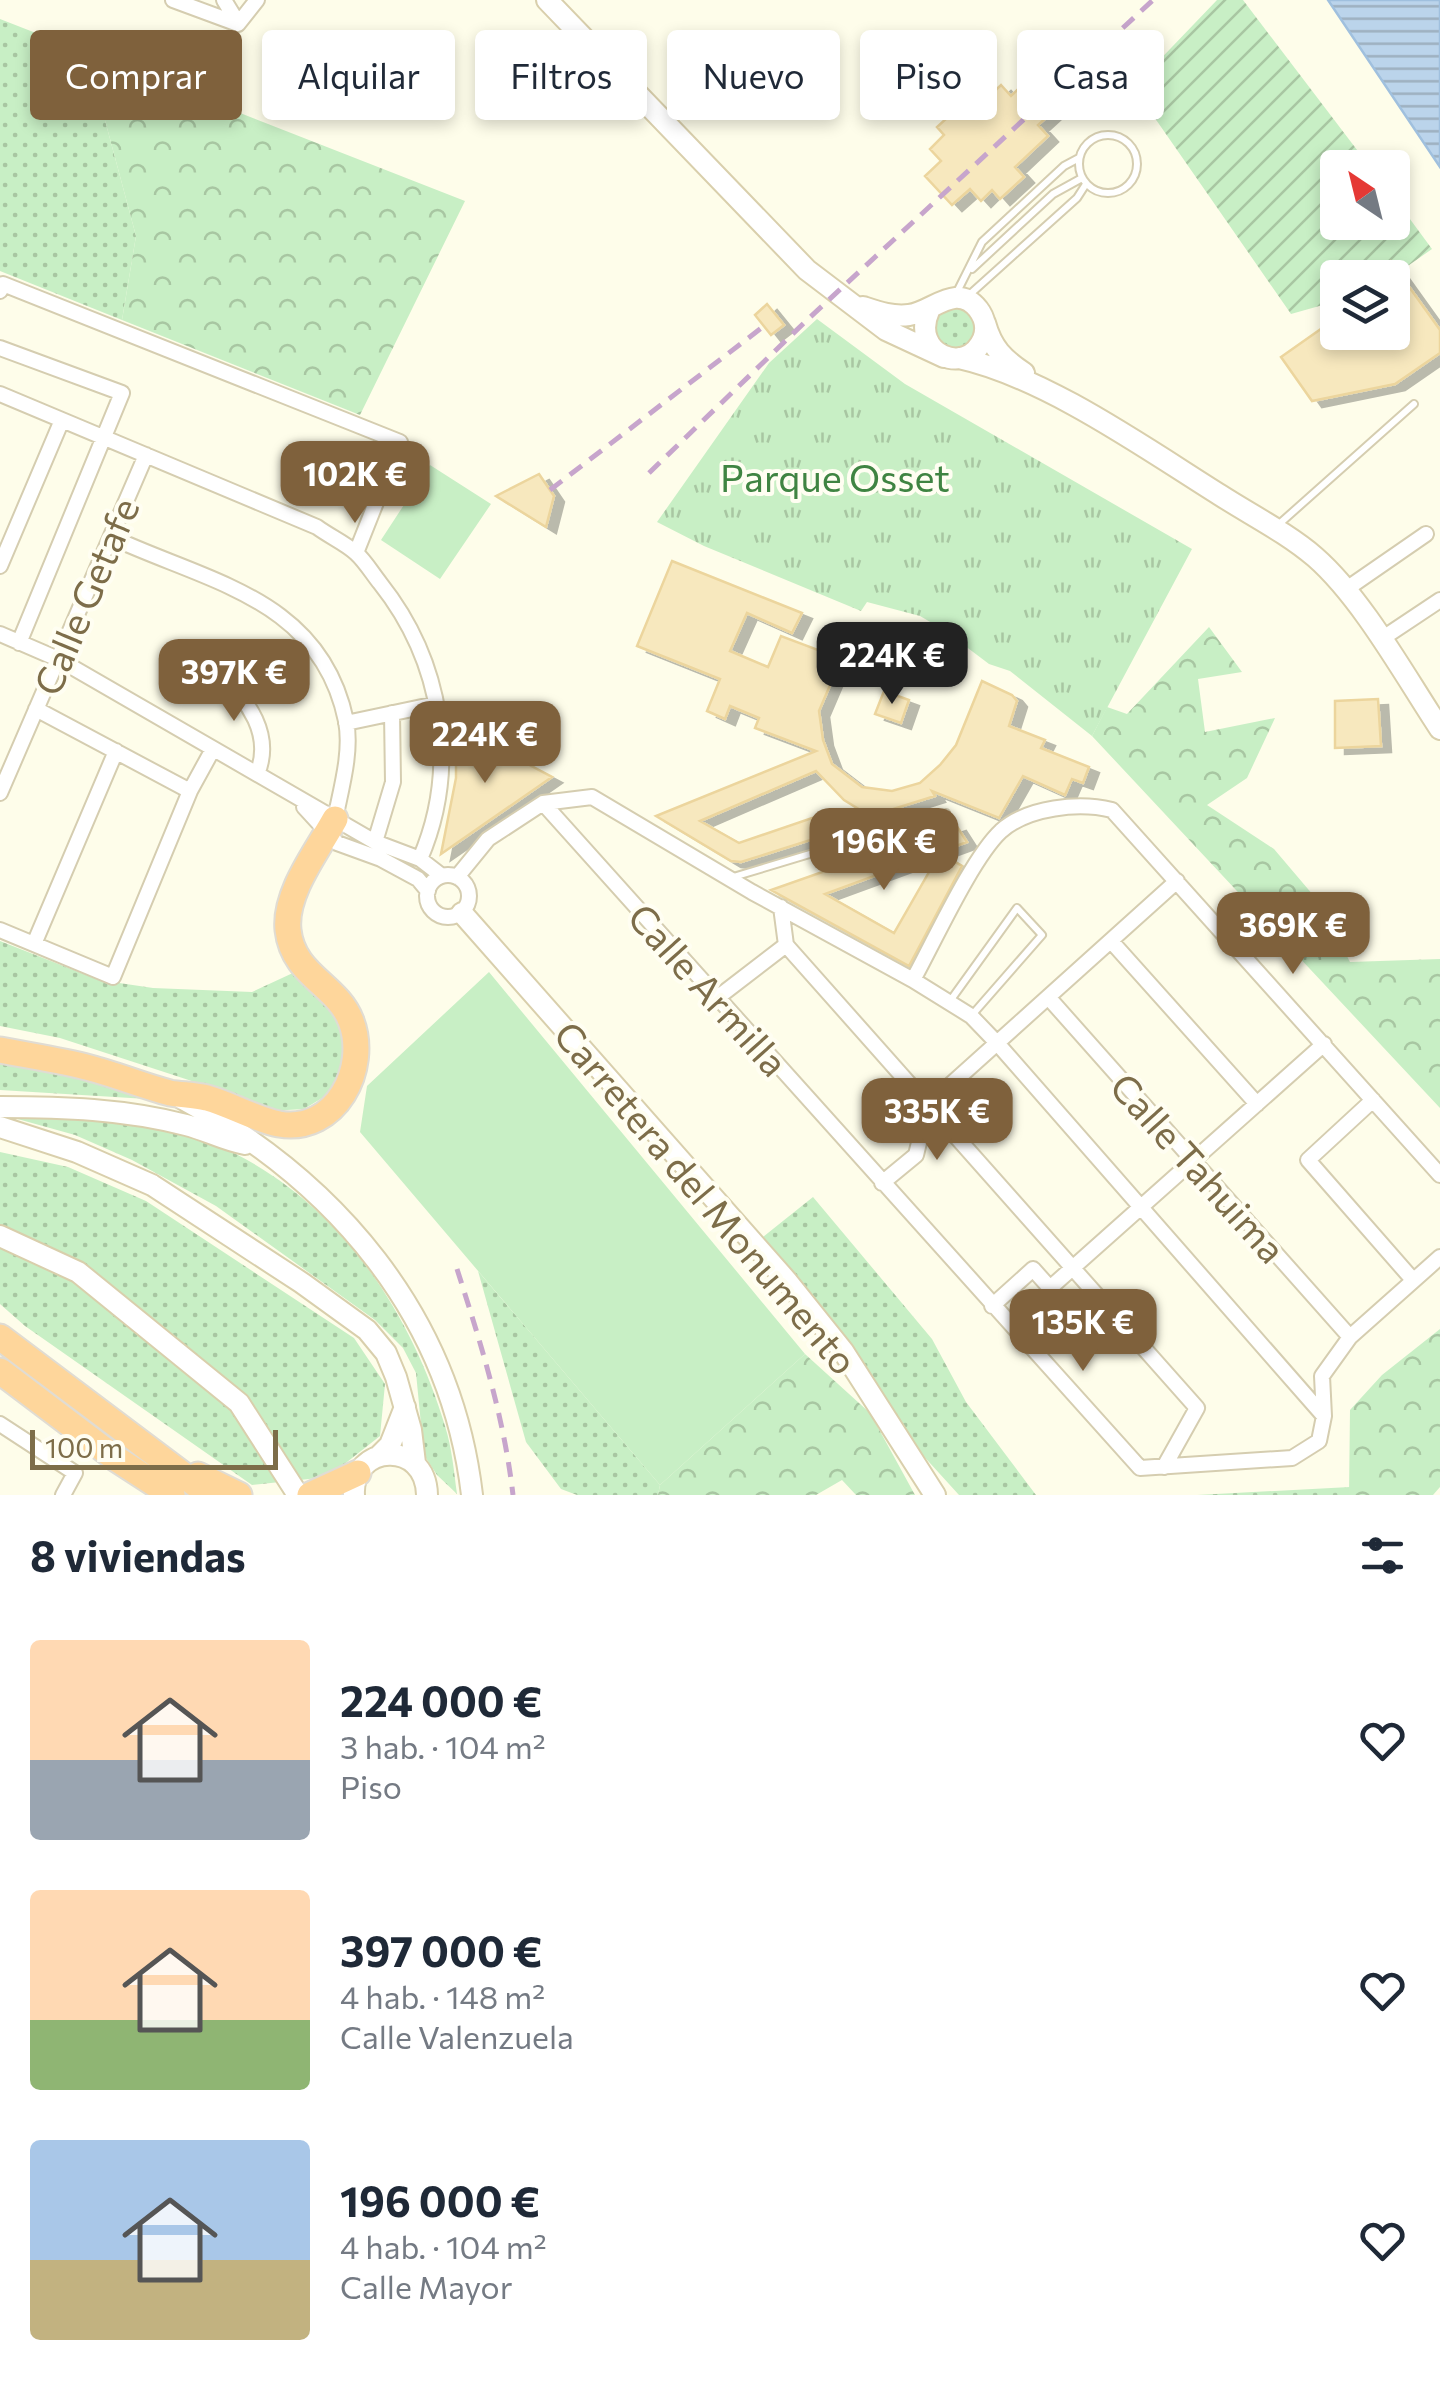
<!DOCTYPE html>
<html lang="es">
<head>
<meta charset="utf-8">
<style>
  :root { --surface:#fff; --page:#f2f2f3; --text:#1f2937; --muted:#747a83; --accent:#7f613c }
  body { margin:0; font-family:Commissioner,sans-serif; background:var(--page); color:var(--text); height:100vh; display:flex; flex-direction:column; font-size:38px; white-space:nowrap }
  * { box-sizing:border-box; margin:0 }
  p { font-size:32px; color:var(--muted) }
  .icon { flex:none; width:55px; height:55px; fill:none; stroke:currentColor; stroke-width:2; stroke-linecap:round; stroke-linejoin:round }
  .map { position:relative; height:1495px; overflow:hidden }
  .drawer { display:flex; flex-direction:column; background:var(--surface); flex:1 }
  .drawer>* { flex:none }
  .hud { position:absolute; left:30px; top:30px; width:1380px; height:90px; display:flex; gap:20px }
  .needle { width:65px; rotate:325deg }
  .controls { position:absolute; left:1320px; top:150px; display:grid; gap:20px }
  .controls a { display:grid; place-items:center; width:90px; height:90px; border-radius:10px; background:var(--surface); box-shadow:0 5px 15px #0003; font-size:50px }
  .scale { position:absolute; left:30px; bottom:25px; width:248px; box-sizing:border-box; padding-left:10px; border:5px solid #7d6d49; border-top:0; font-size:28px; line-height:35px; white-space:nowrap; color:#7d6d49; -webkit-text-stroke:8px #fffef2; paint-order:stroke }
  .price { position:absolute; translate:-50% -85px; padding:0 22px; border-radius:20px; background:var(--accent); color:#fff; font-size:32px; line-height:65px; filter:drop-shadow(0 2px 5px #0008) }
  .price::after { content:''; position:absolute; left:50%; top:60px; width:30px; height:22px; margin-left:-15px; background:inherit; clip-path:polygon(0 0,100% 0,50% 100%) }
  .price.selected { background:#222; color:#fff }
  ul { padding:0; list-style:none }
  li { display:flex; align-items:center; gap:30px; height:250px; padding:0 30px }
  li span { display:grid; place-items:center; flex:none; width:280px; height:200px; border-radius:10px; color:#555 }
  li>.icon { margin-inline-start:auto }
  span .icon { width:120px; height:120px; fill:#fffc; stroke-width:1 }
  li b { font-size:42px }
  h2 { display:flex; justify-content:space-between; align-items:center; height:120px; padding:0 30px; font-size:42px }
  .pill { padding:0 35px; border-radius:10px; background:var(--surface); box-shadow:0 5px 15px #0003; font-size:35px; line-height:90px }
  .pill.selected { background:var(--accent); color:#fff }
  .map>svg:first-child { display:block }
</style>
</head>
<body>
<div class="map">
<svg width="1440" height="1495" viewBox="0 0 1440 1495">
  <defs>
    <pattern id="grass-dots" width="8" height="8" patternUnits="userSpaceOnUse" patternTransform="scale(2.5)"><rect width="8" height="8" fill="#c8efc5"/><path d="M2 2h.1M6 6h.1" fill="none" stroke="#a8c6a2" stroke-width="1.8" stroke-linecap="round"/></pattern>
    <pattern id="forest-crowns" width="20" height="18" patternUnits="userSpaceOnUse" patternTransform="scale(2.5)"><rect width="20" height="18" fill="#c8efc5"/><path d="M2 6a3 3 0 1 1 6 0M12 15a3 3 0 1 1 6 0" fill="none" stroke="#a8c6a2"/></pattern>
    <pattern id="park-tufts" width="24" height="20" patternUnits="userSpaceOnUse" patternTransform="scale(2.5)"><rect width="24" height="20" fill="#c8efc5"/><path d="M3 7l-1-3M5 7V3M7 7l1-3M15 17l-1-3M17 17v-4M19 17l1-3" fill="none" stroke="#a8c6a2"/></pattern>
    <pattern id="garden-furrows" width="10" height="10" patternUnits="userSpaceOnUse" patternTransform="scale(2.5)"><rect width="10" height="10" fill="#c8efc5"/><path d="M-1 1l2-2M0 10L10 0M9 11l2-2" fill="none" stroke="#a8c6a2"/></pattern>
    <pattern id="water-rules" width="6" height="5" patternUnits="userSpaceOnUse" patternTransform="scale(2.5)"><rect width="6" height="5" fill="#bbd4eb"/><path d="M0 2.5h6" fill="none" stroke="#9db0c0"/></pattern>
    <filter id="shadow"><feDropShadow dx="10" dy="6" stdDeviation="0" flood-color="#0004"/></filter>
  </defs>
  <rect width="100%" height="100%" fill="#fefdea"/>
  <!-- grass -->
  <path fill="url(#grass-dots)" d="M0,19l87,34 49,183 -14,84 -122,-49z
    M954,305l20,10 3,23 -19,14 -21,-7c-7,-28 -7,-26 17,-40z
    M0,941l99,39 54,8 99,4 43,-20 53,58 -11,59 -33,20 -34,2 -63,-25 -147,-48 -60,-12z
    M0,1062l87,16 60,21 -147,-9z
    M13,1114c54,3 108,2 160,16 141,38 232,162 272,296 7,22 9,46 12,68l-20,-19 -13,-20 -8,-82 -13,-25 -28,-28 -159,-114 -84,-46 -57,-25 -61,-17z
    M0,1152l68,15 78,34 208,137 31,46 -5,52 -52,41 -76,8 -227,-159 -25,-22z
    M813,1197l119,142 34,63 70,93h-77l-40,-44 -165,-207z
    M478,1271l182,214 -2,10h-81l-16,-6 -35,-47z
    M1350,1487l-1,8h-152z"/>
  <!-- forest -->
  <path fill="url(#forest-crowns)" d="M87,53l378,148 -105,214 -238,-95 14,-84z
    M1209,627l33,45 -44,7 7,53 70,-14 -28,60 -40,27 67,44 45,53 31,60 90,-3v149l-348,-372 15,-29 20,7z
    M1440,1329v158l-7,8h-84l1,-85 32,-35z
    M805,1354l65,59 45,82h-59l-14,-15 -26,15h-158l2,-10z"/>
  <!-- park -->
  <path fill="url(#park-tufts)" d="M817,319l88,65 287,165 -100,187 -82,-65 -21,-7 -45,-34 -24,-14 -53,-14 -6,9 -157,-65 -47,-24 112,-159z"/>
  <!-- garden -->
  <path fill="url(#garden-furrows)" d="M1217,0h26l127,167 -32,1v54h54l1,-26 39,53 -40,28 -54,1 -1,23 -46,13 -148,-213 5,-29z"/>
  <!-- pitch -->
  <path fill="#c8efc5" d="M430,465l61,39 -51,75 -59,-39z
    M489,972l316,382 -145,131 -300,-353 7,-46z"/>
  <!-- water -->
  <path fill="url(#water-rules)" stroke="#a0c0de" stroke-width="2.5" d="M1328,0h112v167z"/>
  <!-- building -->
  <path fill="#f7e8be" stroke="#ecd59d" stroke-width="2.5" filter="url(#shadow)" d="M1054,55l28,30 -44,40 10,11 -33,31 9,10 -24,22 -8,-9 -11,11 -11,-12 -18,16 -27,-29 16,-15 -11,-12 14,-14 -7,-8 22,-20 9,9 33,-31 10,11z
    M1392,263l48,67v23l-45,31 -83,17 -31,-44 57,-40v15h54z
    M767,304l17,21 -13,10 -16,-20z
    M539,474l15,22 -8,31 -50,-31z
    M672,561l130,52 -10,20 -45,-20 -17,38 38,16 13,-31 42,16 9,-25 20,7 -33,77 4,29 9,24 30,23 30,4 28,-8 20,-18 16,-20 26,-64 30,14 5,6 -8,25 36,14 -4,8 48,19 -6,16 -11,-4 -7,16 -42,-19 -24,42 -67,-27 3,5 -48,15h-25l-18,-11 -28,-29 -116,50 39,22 73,-25 8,19 -79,25 -10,-1 -75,-45 160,-65 -61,-23 4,-10 -29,-12 -5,13 -18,-8 13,-32 -83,-33z
    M884,691l25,9 -8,23 -26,-9z
    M1378,699l3,47 -46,2v-47z
    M456,726l96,51 -111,77 15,-76z
    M956,825l11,17 -142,52 69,39 46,-80 22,13 -53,100 -138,-76z"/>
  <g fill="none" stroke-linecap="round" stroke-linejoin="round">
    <defs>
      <path id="lane" d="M1079 164a29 29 0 1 1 58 0a29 29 0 1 1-58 0Z
        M972,269l81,-75 29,-16
        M955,296l27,-54 82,-76 15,-8
        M968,296l109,-98 9,-14
        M1278,525l136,-121
        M730,878l216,-65
        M950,1001l67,-93 25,27 -70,80"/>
      <path id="street" d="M173,0l65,24 19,-24
        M224,0l14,23
        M0,291l3,-7 397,158 -44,111
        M0,348l122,45 -103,250
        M0,394l317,133c12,9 28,16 39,26 9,8 16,20 24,30 62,78 80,183 40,276
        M111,537c96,45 210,61 235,184 6,31 -5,68 -11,98
        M0,566l62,-146
        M1345,590l81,-56
        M0,634l58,25 317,183 45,17 22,17
        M1380,640l60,-40
        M219,676c30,23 54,60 38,98
        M36,709l154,82
        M346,723l90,-19
        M0,793l146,-338
        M543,803l597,665 152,-10 27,-17 5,-25 -2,-40 28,-39 90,-80
        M304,807l33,36 44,16 37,20 10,12
        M375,842l18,-60 -1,-69
        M427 896a21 21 0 1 1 42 0a21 21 0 1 1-42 0Z
        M457,877l31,-38 55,-36 49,-6 160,95 161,88 58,36 26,27 326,372
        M781,907l5,38 411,463 -33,59
        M0,930l113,47 77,-186 23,-42
        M1111,941l146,163
        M34,944l82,-193
        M913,980c21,-38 59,-122 88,-149 27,-24 78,-29 111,-21l328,365
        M1048,997l302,340
        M717,998l69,-53
        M1373,1100l-65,60 105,120
        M882,1183l34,-28 12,-50 249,-224
        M992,1306l41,-37 17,19 274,-244
        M0,1424l75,49 -12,22"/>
      <path id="secondary" d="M547,0l260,270 79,60 58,27
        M863,307c15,5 29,10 46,8 24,-3 47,-33 69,-6 7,9 9,20 5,30 -17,39 -73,14 -54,-28
        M985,323c7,25 18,36 39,50
        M959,358c86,19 186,90 261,137 31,20 67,38 95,62 47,41 90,119 125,172
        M462,913l324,367 57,71 92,144
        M181,1098c154,83 270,217 291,397
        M0,1107c63,0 124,2 186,18 20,5 38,15 59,19
        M0,1127l77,25 75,33 150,98 65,47 19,23 10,24 15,53 4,33
        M0,1236l78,36 161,131 59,92
        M379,1456l11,-11 15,-38
        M354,1495c-3,-51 72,-56 73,0"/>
      <path id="highway" d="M0,1050c30,6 60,10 90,18 27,7 53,18 80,25 12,2 25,2 37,5 25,7 47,21 72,26 57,10 90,-56 72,-103 -14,-37 -58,-45 -63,-91 -4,-37 30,-80 47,-111
        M0,1337l210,158
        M0,1371l115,87 57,37
        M198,1475l41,20
        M310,1495l48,-22"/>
    </defs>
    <!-- lane casing -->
    <use href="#lane" stroke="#d5cdb0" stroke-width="10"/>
    <!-- street casing -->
    <use href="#street" stroke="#d5cdb0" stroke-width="18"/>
    <!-- secondary casing -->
    <use href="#secondary" stroke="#d9cfac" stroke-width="24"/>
    <!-- highway casing -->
    <use href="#highway" stroke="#e0dcd3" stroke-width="29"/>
    <!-- lane -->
    <use href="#lane" stroke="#fff" stroke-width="6"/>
    <!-- street -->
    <use href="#street" stroke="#fff" stroke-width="14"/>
    <!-- secondary -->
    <use href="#secondary" stroke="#fff" stroke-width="20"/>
    <!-- highway -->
    <use href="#highway" stroke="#fed69b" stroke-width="25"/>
    <!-- rail -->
    <path stroke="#c7a5cc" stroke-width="5" stroke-dasharray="15 10" stroke-linecap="butt" d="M649,473l158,-153 346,-320
      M550,490l214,-164
      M457,1269c24,75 47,148 56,226"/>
  </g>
  <g text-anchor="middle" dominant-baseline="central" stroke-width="8" stroke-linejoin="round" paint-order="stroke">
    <!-- park labels -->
    <g font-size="38" fill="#3f8442" stroke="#fffef2">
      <text x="835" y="476">Parque Osset</text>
    </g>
    <!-- street labels -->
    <g font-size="38" fill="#7d6d49" stroke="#fffef2">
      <text transform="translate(85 596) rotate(-67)">Calle Getafe</text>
      <text transform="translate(709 989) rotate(48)">Calle Armilla</text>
      <text transform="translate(1199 1167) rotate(48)">Calle Tahuima</text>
      <text transform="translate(707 1197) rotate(50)">Carretera del Monumento</text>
    </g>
  </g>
</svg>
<div class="controls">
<a><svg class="needle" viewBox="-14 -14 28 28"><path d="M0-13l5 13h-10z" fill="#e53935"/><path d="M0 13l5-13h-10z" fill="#747a83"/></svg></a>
<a><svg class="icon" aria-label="layers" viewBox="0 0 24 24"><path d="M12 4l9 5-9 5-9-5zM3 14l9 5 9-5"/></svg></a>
</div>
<div class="scale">100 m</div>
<b class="price" style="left:355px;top:526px">102K €</b>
<b class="price selected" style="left:892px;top:707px">224K €</b>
<b class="price" style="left:234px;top:724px">397K €</b>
<b class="price" style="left:485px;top:786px">224K €</b>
<b class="price" style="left:884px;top:893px">196K €</b>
<b class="price" style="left:1293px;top:977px">369K €</b>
<b class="price" style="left:937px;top:1163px">335K €</b>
<b class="price" style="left:1083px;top:1374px">135K €</b>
<div class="hud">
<a class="pill selected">Comprar</a>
<a class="pill">Alquilar</a>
<a class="pill">Filtros</a>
<a class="pill">Nuevo</a>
<a class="pill">Piso</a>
<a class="pill">Casa</a>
</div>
</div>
<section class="drawer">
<h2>8 viviendas<svg class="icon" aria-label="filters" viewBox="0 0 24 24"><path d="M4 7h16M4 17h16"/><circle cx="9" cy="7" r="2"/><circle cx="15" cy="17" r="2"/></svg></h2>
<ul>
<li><span style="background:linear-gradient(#ffd9b3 60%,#9aa5b1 0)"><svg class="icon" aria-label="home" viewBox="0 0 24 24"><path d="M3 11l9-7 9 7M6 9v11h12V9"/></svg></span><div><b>224 000 €</b><p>3 hab. · 104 m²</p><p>Piso</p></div><svg class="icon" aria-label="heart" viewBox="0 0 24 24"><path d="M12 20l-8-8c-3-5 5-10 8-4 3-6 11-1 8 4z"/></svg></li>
<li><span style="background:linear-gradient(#ffd9b3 65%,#8fb573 0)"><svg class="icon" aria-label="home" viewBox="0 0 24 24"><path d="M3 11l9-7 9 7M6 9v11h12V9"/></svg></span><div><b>397 000 €</b><p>4 hab. · 148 m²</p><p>Calle Valenzuela</p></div><svg class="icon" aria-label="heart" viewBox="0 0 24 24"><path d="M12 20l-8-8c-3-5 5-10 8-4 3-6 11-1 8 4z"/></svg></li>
<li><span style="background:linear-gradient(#a9c7e8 60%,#c2b280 0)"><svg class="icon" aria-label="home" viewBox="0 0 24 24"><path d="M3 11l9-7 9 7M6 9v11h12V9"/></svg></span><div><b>196 000 €</b><p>4 hab. · 104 m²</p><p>Calle Mayor</p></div><svg class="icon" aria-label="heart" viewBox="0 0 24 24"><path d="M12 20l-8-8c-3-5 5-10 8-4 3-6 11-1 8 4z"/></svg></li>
</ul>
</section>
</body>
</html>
